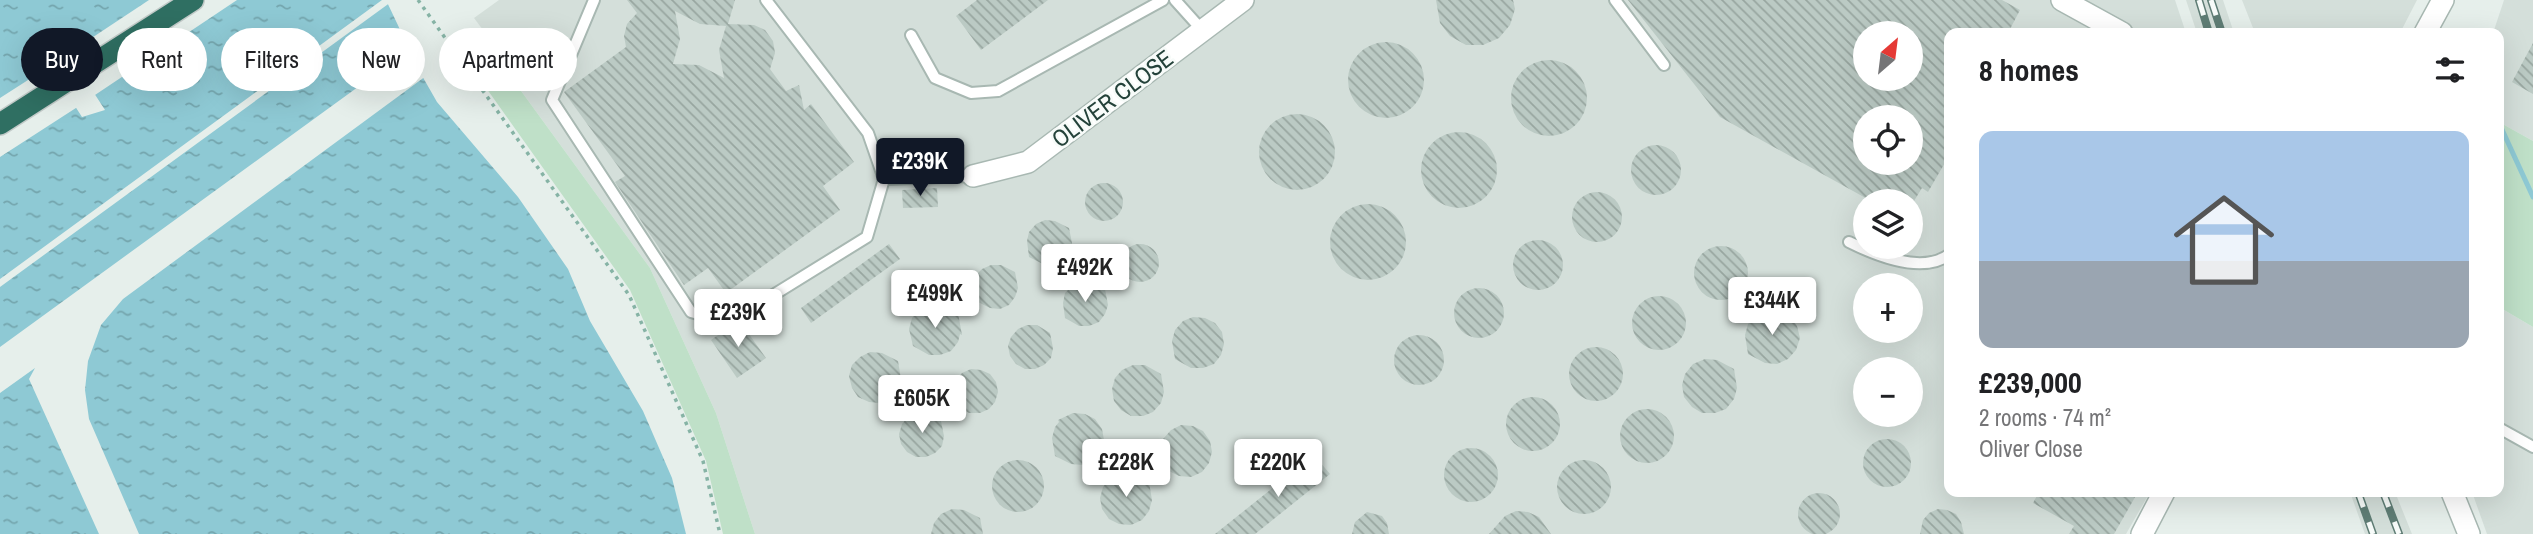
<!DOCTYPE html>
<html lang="en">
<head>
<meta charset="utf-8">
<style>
  :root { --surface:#fff; --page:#f6f6f6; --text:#202124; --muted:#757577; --line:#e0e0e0; --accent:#111827 }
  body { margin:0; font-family:"Archivo Narrow",sans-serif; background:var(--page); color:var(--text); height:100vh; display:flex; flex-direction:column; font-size:26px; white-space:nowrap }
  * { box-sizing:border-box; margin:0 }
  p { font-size:23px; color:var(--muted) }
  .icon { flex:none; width:38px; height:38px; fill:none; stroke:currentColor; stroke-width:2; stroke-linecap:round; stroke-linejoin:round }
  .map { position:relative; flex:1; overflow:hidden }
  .drawer { position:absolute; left:1944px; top:28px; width:560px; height:469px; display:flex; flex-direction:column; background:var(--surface); border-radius:14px; box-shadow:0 7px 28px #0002 }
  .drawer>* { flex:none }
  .guide { position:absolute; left:21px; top:28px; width:665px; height:63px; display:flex; gap:14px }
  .needle { width:46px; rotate:28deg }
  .buttons { position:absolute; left:1853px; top:21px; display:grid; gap:14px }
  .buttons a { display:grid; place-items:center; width:70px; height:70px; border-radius:50%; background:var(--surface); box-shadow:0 7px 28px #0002; font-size:35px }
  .price { position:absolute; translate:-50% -60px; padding:0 16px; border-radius:7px; background:#fff; color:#222; font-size:23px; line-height:46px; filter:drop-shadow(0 2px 4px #0008) }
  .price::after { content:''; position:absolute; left:50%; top:42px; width:21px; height:16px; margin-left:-10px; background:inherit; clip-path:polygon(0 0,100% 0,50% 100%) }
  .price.current { background:var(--accent); color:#fff }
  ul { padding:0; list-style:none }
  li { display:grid; align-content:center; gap:14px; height:371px; padding:0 35px }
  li+li { border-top:2px solid var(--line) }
  li span { display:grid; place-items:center; height:217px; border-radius:14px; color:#555 }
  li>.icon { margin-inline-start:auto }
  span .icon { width:126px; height:126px; fill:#fffc; stroke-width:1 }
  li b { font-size:30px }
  h2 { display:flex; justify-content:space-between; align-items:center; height:84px; padding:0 35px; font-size:30px }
  .pill { padding:0 24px; border-radius:32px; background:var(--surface); box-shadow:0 7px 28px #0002; font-size:24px; line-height:63px }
  .pill.current { background:var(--accent); color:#fff }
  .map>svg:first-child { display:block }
</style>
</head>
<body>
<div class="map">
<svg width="2533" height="534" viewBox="0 0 2533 534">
  <defs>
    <pattern id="water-ripples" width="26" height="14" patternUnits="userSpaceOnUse" patternTransform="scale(1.75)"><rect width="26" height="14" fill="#8ec9d4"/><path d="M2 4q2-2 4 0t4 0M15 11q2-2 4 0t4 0" fill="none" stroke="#74a5ad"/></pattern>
    <pattern id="building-back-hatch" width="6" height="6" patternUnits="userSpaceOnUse" patternTransform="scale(1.75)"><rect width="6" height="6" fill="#bbcac4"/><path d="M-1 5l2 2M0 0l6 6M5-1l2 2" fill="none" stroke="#98a6a0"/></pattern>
  </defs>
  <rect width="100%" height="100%" fill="#e6efeb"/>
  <!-- built -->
  <path fill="#d4dfda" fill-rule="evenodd" d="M499,0h1676l11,33h-236v459h200l-24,42h-1371l-39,-121 -66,-145 -153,-210 4,-4 -27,-36zM1866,33h45v46h-45zM1866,117h45v46h-45zM1866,201h45v46h-45zM1866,285h45v46h-45zM1866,369h45v46h-45z
    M2186,0h37l11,33h-37z
    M2242,0h175l-17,33h-145z
    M2504,0h29v141l-34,-19v-89h-6z
    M2499,307l34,20v207h-46l-15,-42h27z
    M2350,492h45l17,42h-47z"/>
  <!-- grass -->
  <path fill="#bfe0c8" d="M481,28l20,26 -4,4 153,210 66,145 39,121h-32l-17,-73 -76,-171 -173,-243z
    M2499,122l34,19v186l-34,-20z"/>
  <!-- water -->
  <path fill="url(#water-ripples)" fill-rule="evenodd" d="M0,0h386l35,74 16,28 81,95 50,72 22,52 53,90 29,67 14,56h-686zM59,39l46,71 -23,7 -40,-62z"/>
  <!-- pier -->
  <path fill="#e6efeb" d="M149,0h88l-145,97 -26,-42z
    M382,0h8l1,2 -391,285v-8z
    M413,47l13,29 -303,223 -22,26 -13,36 -3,29 4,29 50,115h-40l-70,-155 6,-11 -35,25v-46z
    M53,64l26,42 -79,51v-59z"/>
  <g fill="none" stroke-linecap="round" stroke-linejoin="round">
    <!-- stream -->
    <path stroke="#8ec9d4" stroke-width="5" d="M2499,123l34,74"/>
  </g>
  <!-- building -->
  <path fill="url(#building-back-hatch)" fill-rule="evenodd" d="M627,0h108l-7,24 26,1 11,5 8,11 2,12 -5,16 16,22 13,-6 5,25 7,-6 43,58 -31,24 17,24 -114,83 -18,-25 -24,17 -69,-103 10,-6 -61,-84 62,-45 -2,-11 3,-12 10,-11zM675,11l25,13 26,2 -7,24 5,28 -25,-13 -26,-1 7,-25z
    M977,0h71l-67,50 -25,-34z
    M1436,0h77l2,9 -5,16 -11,13 -16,7h-17l-16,-9 -10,-13z
    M1628,0h374l18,10 -12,23h-58v121l-22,38 -6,-4 -8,13h-43l-151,-84zM1866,33h45v46h-45zM1866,117h45v46h-45z
    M1348 80a38 38 0 1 1 76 0a38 38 0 1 1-76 0Z
    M2533,43v51l-21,-12z
    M1511 98a38 38 0 1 1 76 0a38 38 0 1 1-76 0Z
    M1259 152a38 38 0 1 1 76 0a38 38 0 1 1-76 0Z
    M1421 170a38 38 0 1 1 76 0a38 38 0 1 1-76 0Z
    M1631 170a25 25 0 1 1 50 0a25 25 0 1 1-50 0Z
    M1085 202a19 19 0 1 1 38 0a19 19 0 1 1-38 0Z
    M937,188l1,19 -35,1 -1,-18z
    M1572 217a25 25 0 1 1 50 0a25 25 0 1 1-50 0Z
    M1330 242a38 38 0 1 1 76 0a38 38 0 1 1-76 0Z
    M1045,220l10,1 14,7 3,15 -3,10 -7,7 -9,4h-10l-14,-7 -2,-16 2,-9 7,-8z
    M1513 265a25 25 0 1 1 50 0a25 25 0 1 1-50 0Z
    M1121 263a19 19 0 1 1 38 0a19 19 0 1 1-38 0Z
    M889,244l11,15 -89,64 -10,-15z
    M1694 273a27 27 0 1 1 54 0a27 27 0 1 1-54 0Z
    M991,265h10l14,7 3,16 -3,9 -6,8 -9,4 -10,-1 -14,-7 -3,-15 2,-10 7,-7z
    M1081,282h10l14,7 3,16 -3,9 -6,8 -10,4h-10l-14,-8 -2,-15 2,-10 7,-7z
    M1454 313a25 25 0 1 1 50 0a25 25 0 1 1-50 0Z
    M1632 323a27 27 0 1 1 54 0a27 27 0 1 1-54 0Z
    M931,304l11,1 16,8 4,22 -2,-1 -2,8 -7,9 -11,4h-11l-16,-9 -4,-17 3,-11 8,-9z
    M1767,310h13l10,6 7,10 3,12 -4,12 -8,9 -11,5 -12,-1 -17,-9 -3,-19 3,-11 8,-10z
    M1193,317l12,1 10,5 7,9 2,12 -3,11 -7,9 -11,4h-12l-16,-9 -3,-18 3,-11 8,-9z
    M741,323l25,35 -29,20 -26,-38 23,-16z
    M1027,325h10l13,8 3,15 -2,10 -7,7 -9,4h-10l-9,-5 -6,-8 -2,-10 3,-9 7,-8z
    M1394 360a25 25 0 1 1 50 0a25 25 0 1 1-50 0Z
    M1569 374a27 27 0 1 1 54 0a27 27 0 1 1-54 0Z
    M870,352l12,1 16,8 3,18 -3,11 -7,8 -11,5 -11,-1 -11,-5 -6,-9 -3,-12 3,-11 8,-8z
    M1705,359l12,1 17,9 3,19 -3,11 -8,10 -11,4h-13l-10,-6 -8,-10 -2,-12 3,-11 8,-10z
    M1133,365h12l16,9 3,18 -3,11 -8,9 -10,4h-12l-10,-6 -7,-9 -2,-12 3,-11 7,-8z
    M971,369l10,1 9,4 6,8 2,10 -3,10 -6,7 -9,4h-11l-13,-7 -3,-16 2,-9 7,-8z
    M1506 424a27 27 0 1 1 54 0a27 27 0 1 1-54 0Z
    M1620 436a27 27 0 1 1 54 0a27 27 0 1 1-54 0Z
    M917,413h11l13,8 3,15 -2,10 -7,7 -9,4h-10l-9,-5 -6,-8 -2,-10 3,-10 6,-7z
    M1073,413l12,1 10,5 7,10 2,11 -3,11 -8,9 -10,5 -12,-1 -16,-8 -3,-18 3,-11 4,-5 -1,-2z
    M1181,425l12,1 10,5 7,10 2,11 -3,11 -7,9 -11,5 -12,-1 -16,-8 -3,-18 3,-11 8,-9z
    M1863 463a24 24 0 1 1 48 0a24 24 0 1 1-48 0Z
    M1444 475a27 27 0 1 1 54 0a27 27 0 1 1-54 0Z
    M1314,455l16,19 -75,60h-40z
    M1557 487a27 27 0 1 1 54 0a27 27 0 1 1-54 0Z
    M992 486a26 26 0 1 1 52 0a26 26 0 1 1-52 0Z
    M1121,473l12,1 16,8 3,18 -3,11 -7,9 -11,5 -12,-1 -10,-5 -7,-10 -2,-11 3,-11 7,-9z
    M2039,492h99l-24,42h-45l5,-8 -41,-23z
    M1798 514a21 21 0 1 1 42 0a21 21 0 1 1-42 0Z
    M952,509l12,1 16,8 3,16h-52l3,-11 7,-9z
    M1938,509l9,1 9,4 5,8 3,12h-44l3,-14 6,-7z
    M1516,511l12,1 11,5 12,17h-62l16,-18z
    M1367,512l15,4 5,7 2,11h-37l3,-12z"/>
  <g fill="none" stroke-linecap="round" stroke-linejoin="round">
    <defs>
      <path id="lane" d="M594,0l-42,100 139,212 21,6 29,-3 126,-78 17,-58
        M766,0l102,133 16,46 89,-3
        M1175,0l27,30
        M1615,0l49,65
        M911,35l24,43 36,15 27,-2 165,-91
        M1849,242c26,13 74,33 101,12
        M2499,428l34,19"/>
      <path id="street" d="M2062,0l60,33
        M2425,33l18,-33
        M973,176l55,-14 215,-162
        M2452,492l17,42
        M2142,534l22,-42"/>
      <path id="highway" d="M0,124l193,-124"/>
    </defs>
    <!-- lane casing -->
    <use href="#lane" stroke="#a8b8b2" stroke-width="14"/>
    <!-- street casing -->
    <use href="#street" stroke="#a8b8b2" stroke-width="24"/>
    <!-- highway casing -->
    <use href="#highway" stroke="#c2cac8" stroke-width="24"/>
    <!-- path -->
    <path stroke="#86b3a5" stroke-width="3.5" stroke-dasharray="3.5 5" stroke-linecap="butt" d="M418,0l211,295 74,166 17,73
      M463,74l6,8 4,-3 -2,-3"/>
    <!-- lane -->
    <use href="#lane" stroke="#fff" stroke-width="10"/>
    <!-- street -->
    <use href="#street" stroke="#fff" stroke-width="21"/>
    <!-- highway -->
    <use href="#highway" stroke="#2f6f62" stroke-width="21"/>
    <defs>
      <path id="rail" d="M2199,0l10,33
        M2211,0l11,33
        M2358,492l15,42
        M2383,492l16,42"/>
    </defs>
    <!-- rail casing -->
    <use href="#rail" stroke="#5f7d75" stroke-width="8"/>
    <!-- rail -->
    <use href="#rail" stroke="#f7fbf9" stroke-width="5" stroke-dasharray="16" stroke-linecap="butt"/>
  </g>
  <g text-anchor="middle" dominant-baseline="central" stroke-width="5" stroke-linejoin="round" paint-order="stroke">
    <!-- street labels -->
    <g font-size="24" fill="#24423a" stroke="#f7fbf9">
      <text transform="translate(1112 98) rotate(-37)">OLIVER CLOSE</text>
    </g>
  </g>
</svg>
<div class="buttons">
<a><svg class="needle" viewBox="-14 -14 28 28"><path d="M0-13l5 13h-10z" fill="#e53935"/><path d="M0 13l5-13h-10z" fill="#757577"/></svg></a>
<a><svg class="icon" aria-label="locate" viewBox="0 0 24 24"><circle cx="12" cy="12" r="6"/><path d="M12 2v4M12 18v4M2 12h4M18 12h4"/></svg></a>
<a><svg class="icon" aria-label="layers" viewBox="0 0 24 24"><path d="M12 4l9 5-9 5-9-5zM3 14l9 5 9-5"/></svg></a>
<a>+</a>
<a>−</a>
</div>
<b class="price current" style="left:920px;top:198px">£239K</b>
<b class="price" style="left:1085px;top:304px">£492K</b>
<b class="price" style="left:935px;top:330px">£499K</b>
<b class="price" style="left:1772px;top:337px">£344K</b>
<b class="price" style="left:738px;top:349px">£239K</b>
<b class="price" style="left:922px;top:435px">£605K</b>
<b class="price" style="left:1126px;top:499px">£228K</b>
<b class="price" style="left:1278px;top:499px">£220K</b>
<div class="guide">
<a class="pill current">Buy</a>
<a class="pill">Rent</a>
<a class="pill">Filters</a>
<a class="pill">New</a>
<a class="pill">Apartment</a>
</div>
<section class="drawer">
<h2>8 homes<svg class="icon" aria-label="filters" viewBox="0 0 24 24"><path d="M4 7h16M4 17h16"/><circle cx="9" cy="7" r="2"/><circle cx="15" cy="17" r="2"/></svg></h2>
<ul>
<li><span style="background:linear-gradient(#a9c7e8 60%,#9aa5b1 0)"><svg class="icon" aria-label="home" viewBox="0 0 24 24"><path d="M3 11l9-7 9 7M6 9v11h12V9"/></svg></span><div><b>£239,000</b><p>2 rooms · 74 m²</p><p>Oliver Close</p></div></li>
</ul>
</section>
</div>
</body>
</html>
